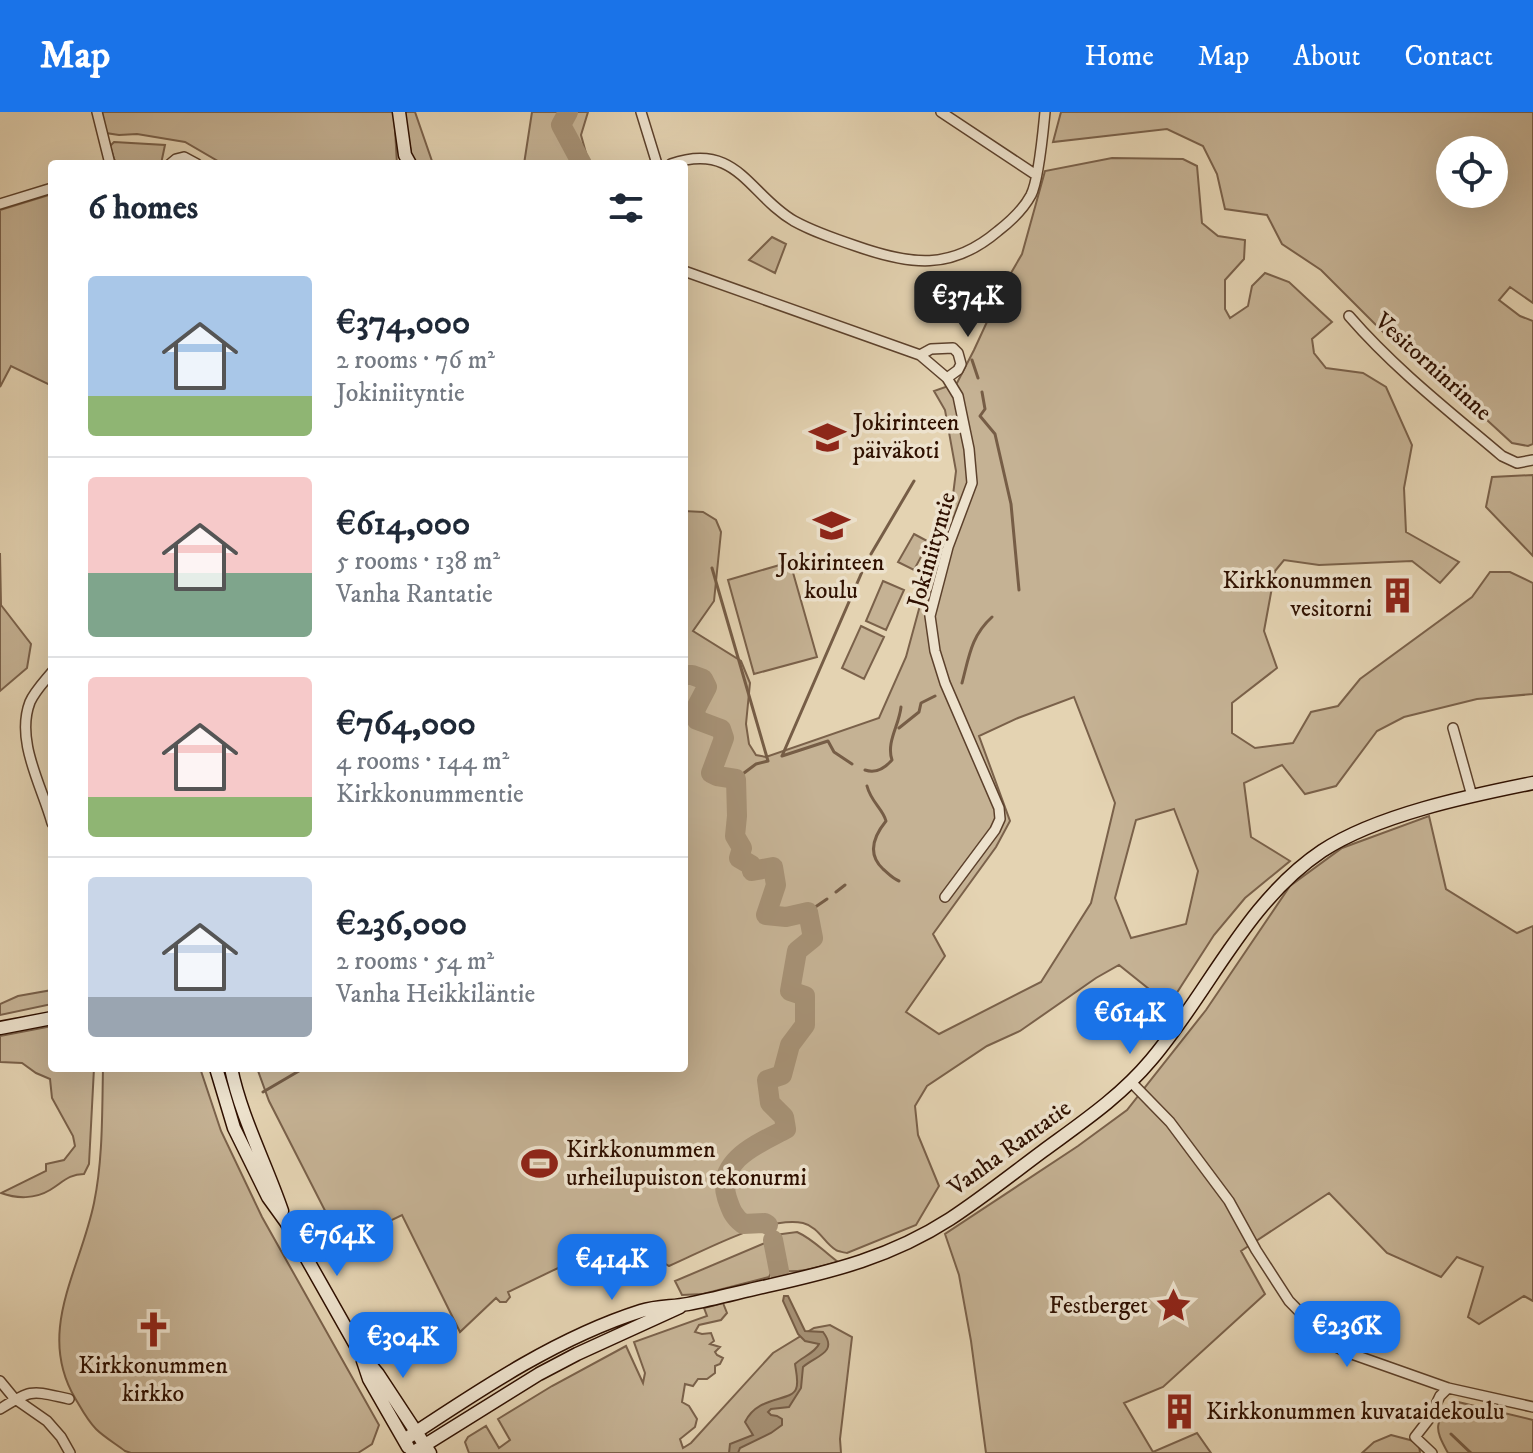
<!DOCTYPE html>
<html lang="en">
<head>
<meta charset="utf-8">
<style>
  :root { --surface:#fff; --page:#f2f2f3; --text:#1f2937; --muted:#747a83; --line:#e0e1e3; --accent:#1a73e8 }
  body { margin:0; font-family:"IM FELL DW Pica",serif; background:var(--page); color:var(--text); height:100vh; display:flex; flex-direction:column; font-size:30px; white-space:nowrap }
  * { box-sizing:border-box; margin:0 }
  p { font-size:26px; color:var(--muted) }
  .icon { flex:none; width:44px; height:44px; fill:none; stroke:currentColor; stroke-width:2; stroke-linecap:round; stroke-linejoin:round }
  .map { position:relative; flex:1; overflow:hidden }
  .sheet { position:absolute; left:48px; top:48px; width:640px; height:912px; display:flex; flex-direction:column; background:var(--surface); border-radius:8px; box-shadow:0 8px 32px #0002 }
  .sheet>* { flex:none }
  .fabs { position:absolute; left:1436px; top:24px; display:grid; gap:16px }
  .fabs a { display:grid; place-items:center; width:72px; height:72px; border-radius:50%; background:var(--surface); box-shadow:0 8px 32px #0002; font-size:40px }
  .price { position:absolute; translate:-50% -68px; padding:0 18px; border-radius:16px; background:var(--accent); color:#fff; font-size:26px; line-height:52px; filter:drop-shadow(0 2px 4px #0008) }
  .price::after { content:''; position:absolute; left:50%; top:48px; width:24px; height:18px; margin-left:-12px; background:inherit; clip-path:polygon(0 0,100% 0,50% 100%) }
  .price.active { background:#222; color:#fff }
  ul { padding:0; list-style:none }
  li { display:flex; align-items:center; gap:24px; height:200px; padding:0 40px }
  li+li { border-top:2px solid var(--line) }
  li span { display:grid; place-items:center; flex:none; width:224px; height:160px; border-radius:8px; color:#555 }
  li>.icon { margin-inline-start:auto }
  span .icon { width:96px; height:96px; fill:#fffc; stroke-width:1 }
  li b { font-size:34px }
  h2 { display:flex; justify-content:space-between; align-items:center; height:96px; padding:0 40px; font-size:34px }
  header { display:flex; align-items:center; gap:48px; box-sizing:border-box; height:112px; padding:0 40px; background:var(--accent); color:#fff }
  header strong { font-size:38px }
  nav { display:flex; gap:44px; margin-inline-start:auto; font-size:28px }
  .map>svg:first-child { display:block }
</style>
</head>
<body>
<header>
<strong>Map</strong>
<nav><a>Home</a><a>Map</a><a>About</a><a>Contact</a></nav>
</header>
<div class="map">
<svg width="1533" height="1341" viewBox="0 0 1533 1341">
  <rect width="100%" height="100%" fill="#e4d3b2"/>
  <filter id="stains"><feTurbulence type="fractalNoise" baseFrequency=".0025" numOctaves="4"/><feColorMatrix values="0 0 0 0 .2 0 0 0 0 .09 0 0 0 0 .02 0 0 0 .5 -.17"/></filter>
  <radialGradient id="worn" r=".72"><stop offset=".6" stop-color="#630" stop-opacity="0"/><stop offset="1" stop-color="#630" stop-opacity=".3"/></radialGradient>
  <!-- green -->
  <path fill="#c5b294" stroke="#7a614a" stroke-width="2" fill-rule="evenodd" d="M102,0h292l3,52h-174l-38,-22 -48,-8 -18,1 -13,-2z
    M404,0h11l18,52h-20z
    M532,0h56l-7,23 8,29h-65z
    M1061,0h472v191l-23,-16 -11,13 21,16 13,5v123l-5,2 -16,-3 -49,-45 -30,-22 -41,-35 -71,-71 -39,-26 -15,-29 -42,-6 -8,-35 -14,-28 -36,-17 -114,13zM1450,38h44v44h-44z
    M114,30l51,3 -4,19 -44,-1 -3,-4 -4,-13z
    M1112,46l71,1 14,7 5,57 16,13 27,4 -1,19 -19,21v29l5,9 18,-12 4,-20 13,-13 24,9 43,40 -20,17 2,14 12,15 37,5 23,14 26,58 -8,43 2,44 53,30 -19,21 -28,-22 -93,4 -35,-5 -9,11 -11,60 13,37 -45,35v30l23,15 38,-5 18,-31 27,-6 22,-27 112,-82 18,-25h20l23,11v111l-56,5 -73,18 -27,14 -41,55 -31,8 -23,-29 -38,18 7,54 39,24 -45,37 -31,37 -45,70 -50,-40 -23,13 -76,53 -33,15 -60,40 -12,20 3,29 21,51 -23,39 -69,28c-1,0 -10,-2 -11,-3 -12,-7 -17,-23 -33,-27 -38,-7 -99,28 -134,43 -4,-2 -7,-5 -11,-7 -33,-12 -61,28 -93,20l-7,-11 -50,24 2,5 -4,5h-6l-4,-4 -36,34 -58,-117 -60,29 -73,-143 -12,-33h427v-557l19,1 13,8 5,12 -7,69 -21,30 48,30 9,22 -4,41 3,20 7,11 10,2 113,-39 27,-61 32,-118 14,-36 4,-32 -11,-61 -11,-19 23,-8 17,-33 30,-65 18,-31 23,-83zM1074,585l41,106 -24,100 -50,79 -102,52 -33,-22 39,-56 -12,-22 63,-87 14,-26 -31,-85 39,-18zM1174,697l24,62 -12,53 -55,14 -16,-40 21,-78z
    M52,82v192l-41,-20 -11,21v-177z
    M772,125l14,7 -11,29 -26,-13z
    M1533,363v81l-47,-49 6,-30z
    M914,422l15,8 -15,28 -16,-8z
    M0,441l1,52 30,39 -4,24 -27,23z
    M790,450l27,95 -63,17 -26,-94z
    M883,469l21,9 -18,40 -20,-9z
    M861,514l23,11 -20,42 -22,-11z
    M1429,704l17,73 71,44 16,-7v375l-9,-5 -45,28 -11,-7 15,-50 -26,-10 -16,20 -54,-24 -58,-60 -88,58 24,43 -102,93 -39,16 29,49 44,-19 14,20h-225l-15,-112 -12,-66 -14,-41 133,-88 49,-36 79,-100 84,-124 52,-38z
    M52,878v14l-52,11v-11l18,-8z
    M52,914v42h42l-5,96 -5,10c-15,0 -21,8 -34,16 -15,9 -33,9 -49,3l45,-22v-7l18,-4 11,-14 -2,-10 -21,-38 -2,-19 -14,-6 -14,-10 -22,-1v-26z
    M103,956h97l21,63 41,86 117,208 -7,19 -14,9h-227l-6,-2c-9,-7 -21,-14 -29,-22 -9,-9 -15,-21 -21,-31 -39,-67 5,-127 19,-195 9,-44 8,-90 9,-135z
    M797,1120c16,7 26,19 41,30 -17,4 -36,11 -54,9l-10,-36z
    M765,1131l7,28 -3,6 -66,17 -21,1 -7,-14z
    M723,1191l4,10 -6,7 -22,5 -4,7 7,2 9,-1 3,8 -4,3 10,3 -5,5 2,3 6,3 -3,6 -5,2v7l-8,6h-9l-5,7 -8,-2 -3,18 7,4 8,13 -2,8 -15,12 3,9 8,-5 82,-90 41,-25 16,-3 22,12 -12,102 1,14h-372l-4,-11 3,-5 18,-11 13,22 11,-8 -12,-21 54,-33 74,-40 17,37 2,-10 -11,-31 73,-26 -3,-8z
    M1454,1289l79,19v33h-85c-15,-27 -13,-29 6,-52z
    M1391,1323l19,5 9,5 1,8h-58l12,-11z"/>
  <!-- water -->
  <path fill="#a69175" stroke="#765d46" stroke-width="2" d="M784,1184h4l17,35 18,1c16,21 -8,24 -20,35l-2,21 -12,19 -18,2 -3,3 3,3 6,1 5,3v6l-11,8 -31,15 -2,5h-9l1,-9 23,-9 -8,-13c13,-27 46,-20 51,-33 3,-7 0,-17 -1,-25 7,-7 20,-11 24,-20l-14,-3 -7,-7 -15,-33z"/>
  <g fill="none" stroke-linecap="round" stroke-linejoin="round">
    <!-- stream -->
    <path stroke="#765d46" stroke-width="3" d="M972,248l6,18
      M982,280l3,17 -5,7 15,18 16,70 8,86
      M871,442l43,-73
      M712,456l56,193 -12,3 -20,15
      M962,571c7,-26 9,-47 30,-66
      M899,616l20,-16 2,-9 14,-7
      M782,644l83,-191
      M782,644l46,-15 6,11 18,12
      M865,658c11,4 20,-2 27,-10 -6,-18 7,-34 9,-53
      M867,674c4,16 16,23 19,35 -13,16 -19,33 -3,48 6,5 9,9 16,12
      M836,780l9,-7
      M808,800l19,-13
      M263,980l41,-24
      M1451,1322l20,19"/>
    <!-- river -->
    <path stroke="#a69175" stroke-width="20" d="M568,0l-7,13 21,39
      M684,563h8l11,4 4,8 -12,23 2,10 24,9 3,9 -13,35 6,3 19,3 1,37 -2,20 7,12 -3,10 12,7 1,6 21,-4 3,18 -10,30 20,2 22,-5 5,26 -16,13 -7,40 15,5v29l-15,20 -8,30 -15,5 3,23 14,14 2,12c-26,14 -71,31 -59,69 4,12 6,18 16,26l22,-1 3,2
      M773,1128l6,31"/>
    <defs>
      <path id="street" d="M97,0l13,52
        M641,0l16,52
        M941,0l95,63
        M170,52l6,-5 8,-2 13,7
        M671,52c66,-23 78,31 123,57 20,11 41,18 62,25 54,19 95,25 142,-15 13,-10 25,-21 33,-36 8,-16 12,-63 14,-83
        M0,92l52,-16
        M684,159l236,84 27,23 11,18 11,53 3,34 -24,64 -18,69 5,35 10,32 54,125 1,11 -5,11 -50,67
        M1349,204c46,53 100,95 153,140l15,7 16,-3
        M920,243l11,-6 22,-1 5,5 3,11 -3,6 -11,8
        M52,560c-8,10 -17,19 -22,30 -15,39 12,84 22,121
        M1453,616l19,68
        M1131,970l39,40 59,79 27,49 33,51 43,44 17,8 99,35 85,19
        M0,1269l14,17 33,23 14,16 9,16
        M0,1297c33,-21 32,-18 69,-10
        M1432,1341l-17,-16 14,-18 11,-23 8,-8"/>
      <path id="secondary" d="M399,0l6,43 5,9
        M0,916l52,-10
        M216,956l18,60 34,69 18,25 73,129 19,23 52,79
        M231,956c10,49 35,96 51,143
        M363,1249l6,18 39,68
        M404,1328c74,-49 152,-102 237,-129 16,-5 31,-4 47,-7 26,-5 52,-12 79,-18 67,-15 124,-29 183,-67 32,-21 62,-45 93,-68 38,-28 77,-54 108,-91 58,-68 95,-158 171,-209 55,-36 146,-55 211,-68
        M412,1341l127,-79 38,-20 103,-47"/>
    </defs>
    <!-- street casing -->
    <use href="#street" stroke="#5c412c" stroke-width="12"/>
    <!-- secondary casing -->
    <use href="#secondary" stroke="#2f1000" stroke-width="15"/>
    <!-- street -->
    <use href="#street" stroke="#ede2cd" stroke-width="9"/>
    <!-- secondary -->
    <use href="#secondary" stroke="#ede2cd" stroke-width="12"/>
  </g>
  <!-- icons -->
  <defs>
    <symbol id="school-bare" viewBox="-9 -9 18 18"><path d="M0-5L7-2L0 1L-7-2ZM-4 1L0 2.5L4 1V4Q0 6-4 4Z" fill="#8f2418" stroke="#ede2cd" stroke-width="2.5" paint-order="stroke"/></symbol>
    <symbol id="building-bare" viewBox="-9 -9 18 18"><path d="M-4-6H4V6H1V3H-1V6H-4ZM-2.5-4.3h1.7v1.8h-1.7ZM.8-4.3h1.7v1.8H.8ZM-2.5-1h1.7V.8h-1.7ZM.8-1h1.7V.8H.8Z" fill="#8f2418" stroke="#ede2cd" stroke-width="2.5" paint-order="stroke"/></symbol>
    <symbol id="stadium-bare" viewBox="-9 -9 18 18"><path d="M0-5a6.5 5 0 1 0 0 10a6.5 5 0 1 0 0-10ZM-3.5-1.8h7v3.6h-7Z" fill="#8f2418" stroke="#ede2cd" stroke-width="2.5" paint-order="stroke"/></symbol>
    <symbol id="sight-bare" viewBox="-9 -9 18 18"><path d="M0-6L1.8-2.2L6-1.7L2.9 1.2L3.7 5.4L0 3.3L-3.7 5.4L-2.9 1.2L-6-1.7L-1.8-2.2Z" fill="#8f2418" stroke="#ede2cd" stroke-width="2.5" paint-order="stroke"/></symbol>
    <symbol id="church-bare" viewBox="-9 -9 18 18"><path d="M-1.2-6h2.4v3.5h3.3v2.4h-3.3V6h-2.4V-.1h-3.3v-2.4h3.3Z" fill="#8f2418" stroke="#ede2cd" stroke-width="2.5" paint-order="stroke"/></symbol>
  </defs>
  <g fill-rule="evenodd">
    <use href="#school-bare" x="802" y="300" width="51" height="51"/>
    <use href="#school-bare" x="806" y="388" width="51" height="51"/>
    <use href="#building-bare" x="1372" y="458" width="51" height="51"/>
    <use href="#stadium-bare" x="514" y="1026" width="51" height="51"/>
    <use href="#sight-bare" x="1148" y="1168" width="51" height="51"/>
    <use href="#church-bare" x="128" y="1192" width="51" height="51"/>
    <use href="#building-bare" x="1154" y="1274" width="51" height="51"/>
  </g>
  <g text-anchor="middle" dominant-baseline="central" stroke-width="7" stroke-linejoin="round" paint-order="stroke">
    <!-- street labels -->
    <g font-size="24" fill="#2f1000" stroke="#ede2cd">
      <text transform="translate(1433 255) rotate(42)">Vesitorninrinne</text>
      <text transform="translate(932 438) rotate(-74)">Jokiniityntie</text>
      <text transform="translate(1010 1036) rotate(-36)">Vanha Rantatie</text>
    </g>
    <!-- poi labels -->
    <g font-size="24" fill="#2f1000" stroke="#ede2cd" text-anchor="start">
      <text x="853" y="311">Jokirinteen<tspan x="853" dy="28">päiväkoti</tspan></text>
      <text x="831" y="451" text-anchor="middle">Jokirinteen<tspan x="831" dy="28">koulu</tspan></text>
      <text x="1372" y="469" text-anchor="end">Kirkkonummen<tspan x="1372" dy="28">vesitorni</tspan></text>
      <text x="566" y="1038">Kirkkonummen<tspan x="566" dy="28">urheilupuiston tekonurmi</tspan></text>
      <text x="1148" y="1194" text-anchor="end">Festberget</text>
      <text x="153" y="1254" text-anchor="middle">Kirkkonummen<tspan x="153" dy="28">kirkko</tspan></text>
      <text x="1206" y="1300">Kirkkonummen kuvataidekoulu</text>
    </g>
  </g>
  <rect width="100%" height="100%" filter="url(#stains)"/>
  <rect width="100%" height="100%" fill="url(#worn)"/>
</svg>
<div class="fabs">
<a><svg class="icon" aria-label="locate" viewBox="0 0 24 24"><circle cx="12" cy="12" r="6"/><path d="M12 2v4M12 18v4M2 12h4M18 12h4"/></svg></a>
</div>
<b class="price active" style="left:968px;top:227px">€374K</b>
<b class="price" style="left:1130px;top:944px">€614K</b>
<b class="price" style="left:337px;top:1166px">€764K</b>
<b class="price" style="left:612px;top:1190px">€414K</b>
<b class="price" style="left:1347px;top:1257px">€236K</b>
<b class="price" style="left:403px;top:1268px">€304K</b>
<section class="sheet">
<h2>6 homes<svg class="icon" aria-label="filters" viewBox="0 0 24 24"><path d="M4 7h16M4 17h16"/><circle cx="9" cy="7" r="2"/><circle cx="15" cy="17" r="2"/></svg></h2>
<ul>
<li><span style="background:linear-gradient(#a9c7e8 75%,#8fb573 0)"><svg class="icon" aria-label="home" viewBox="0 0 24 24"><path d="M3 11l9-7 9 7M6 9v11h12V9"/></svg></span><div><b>€374,000</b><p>2 rooms · 76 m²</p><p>Jokiniityntie</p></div></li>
<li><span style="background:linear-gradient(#f6c9c9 60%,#7fa58c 0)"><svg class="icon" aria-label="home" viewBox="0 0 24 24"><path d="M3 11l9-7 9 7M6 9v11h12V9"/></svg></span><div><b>€614,000</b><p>5 rooms · 138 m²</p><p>Vanha Rantatie</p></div></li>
<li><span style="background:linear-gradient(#f6c9c9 75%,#8fb573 0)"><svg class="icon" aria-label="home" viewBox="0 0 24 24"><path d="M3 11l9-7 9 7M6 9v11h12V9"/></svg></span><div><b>€764,000</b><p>4 rooms · 144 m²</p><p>Kirkkonummentie</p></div></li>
<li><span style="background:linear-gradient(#c9d6e8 75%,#9aa5b1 0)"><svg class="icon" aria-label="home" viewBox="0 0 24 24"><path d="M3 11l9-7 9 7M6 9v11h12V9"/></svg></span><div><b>€236,000</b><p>2 rooms · 54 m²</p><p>Vanha Heikkiläntie</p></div></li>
</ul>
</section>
</div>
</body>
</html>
